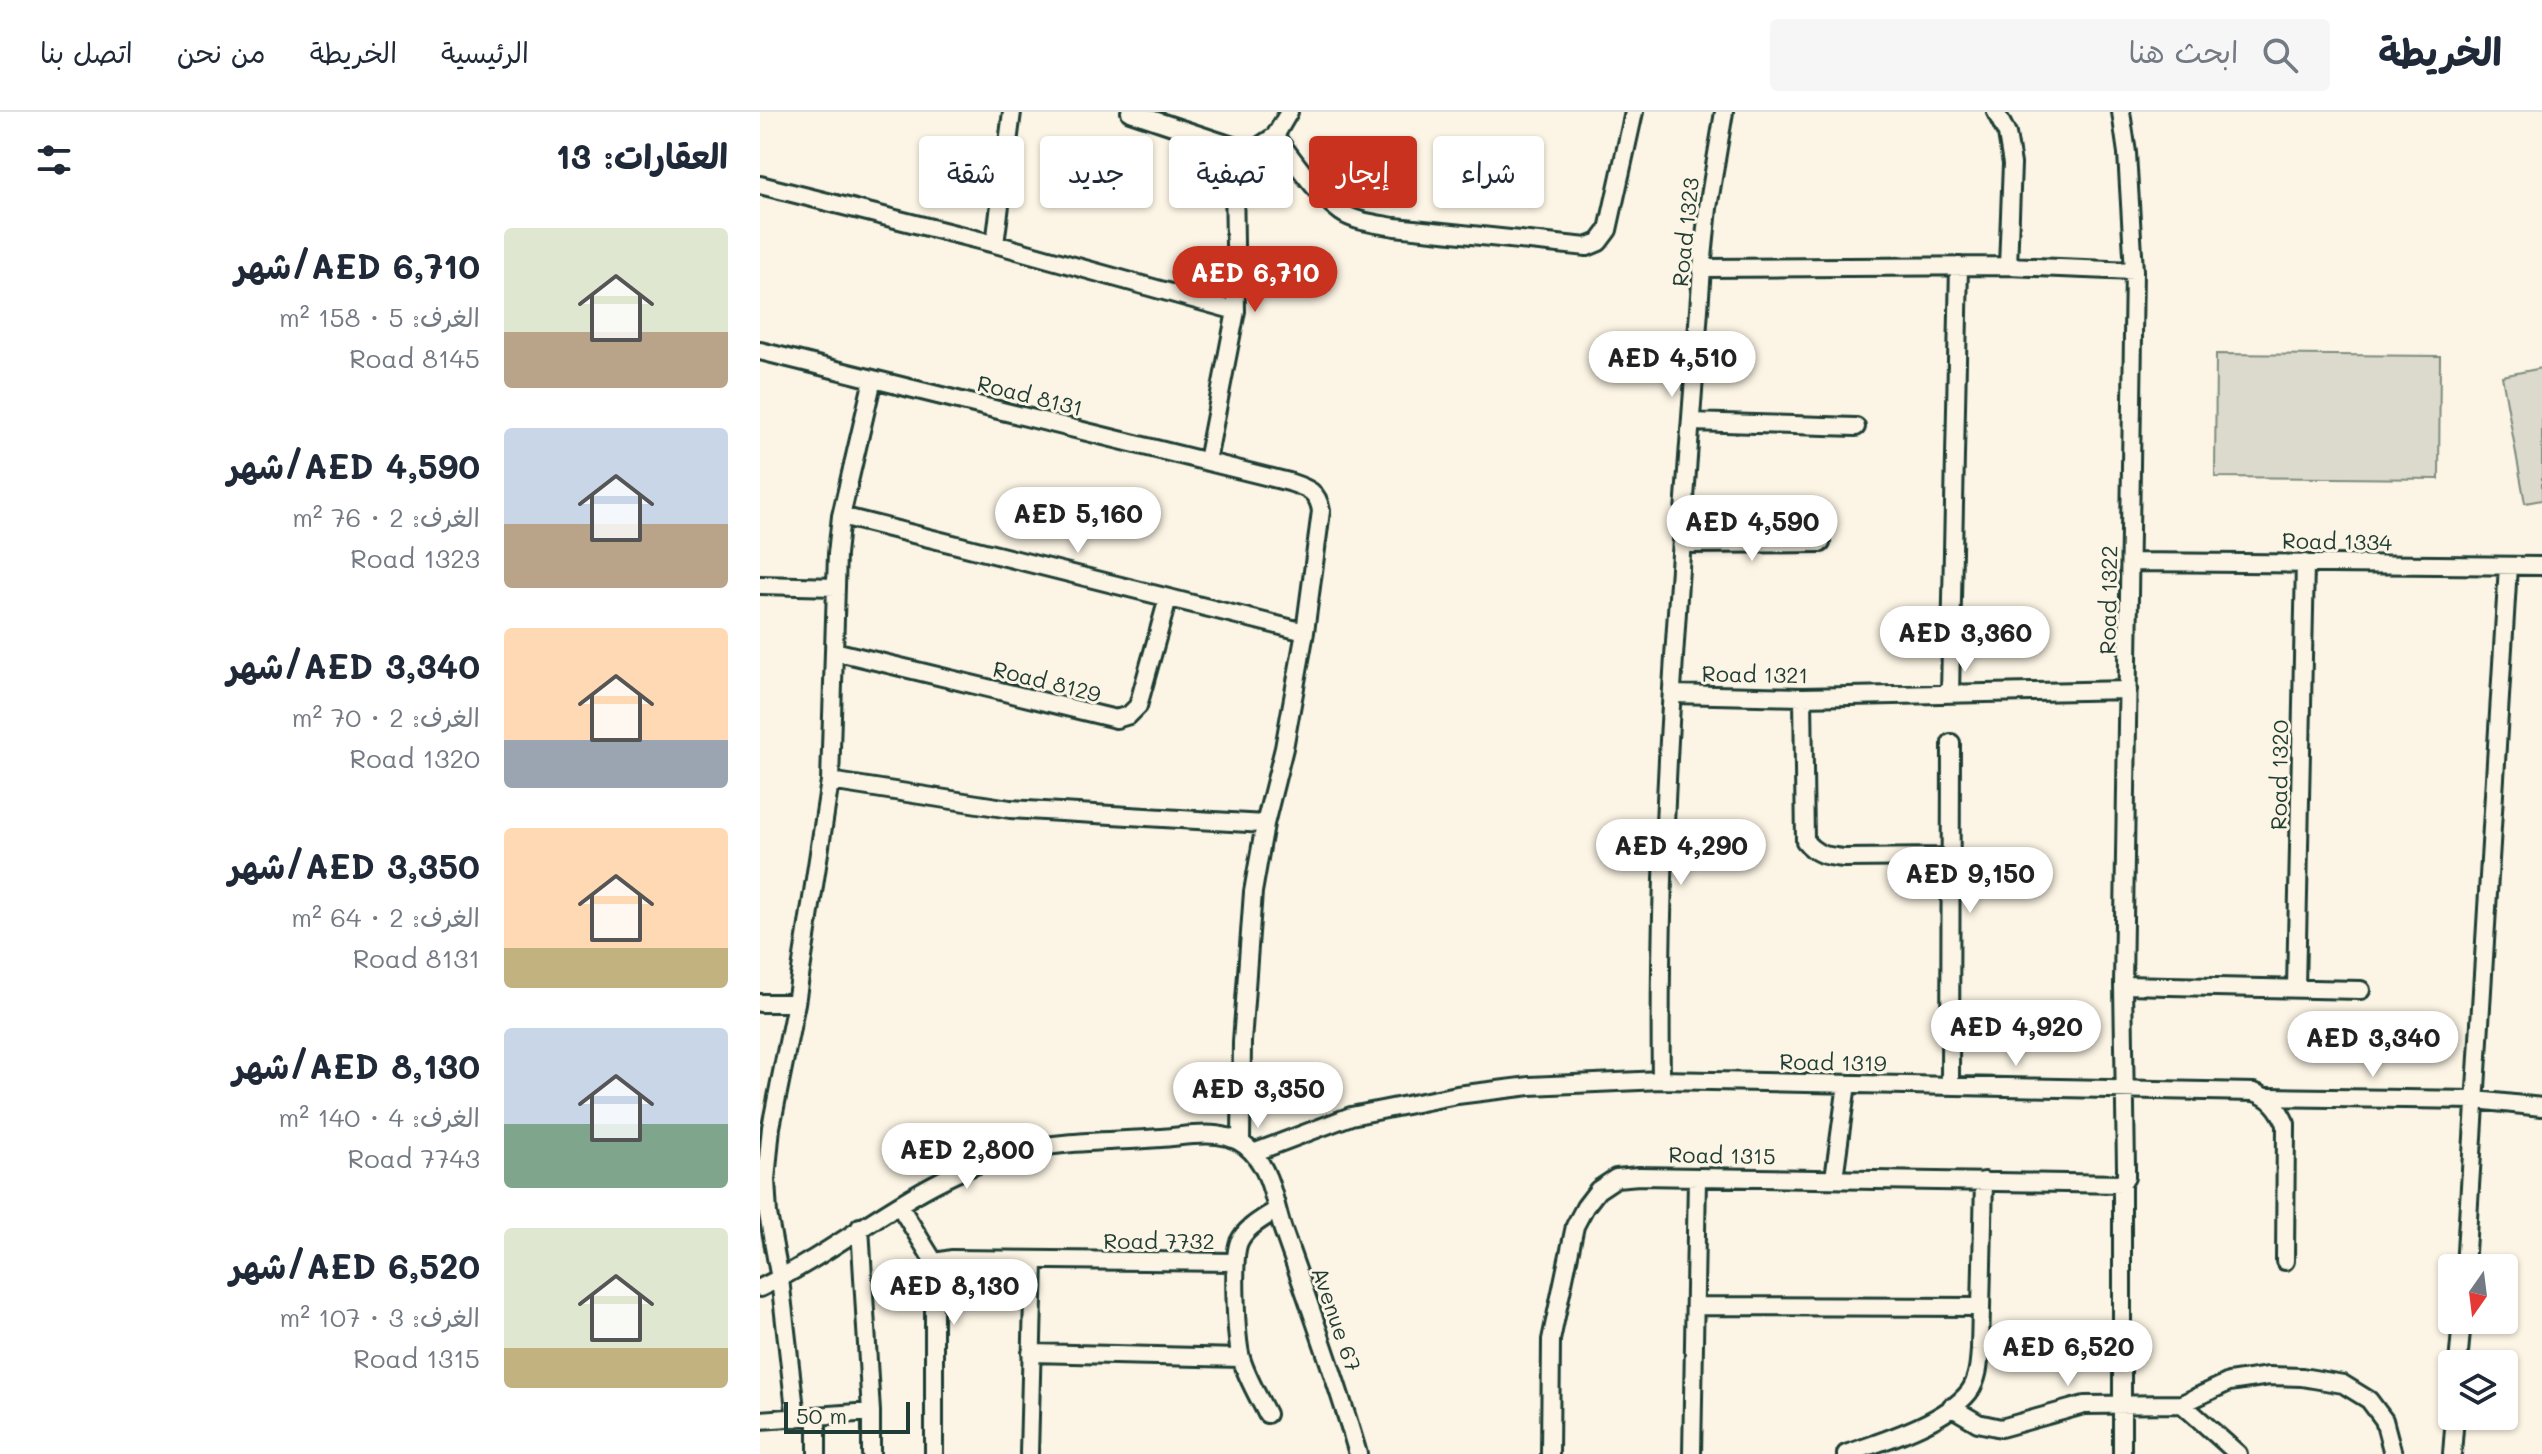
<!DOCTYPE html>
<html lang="ar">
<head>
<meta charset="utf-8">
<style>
  :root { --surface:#fff; --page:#f6f6f7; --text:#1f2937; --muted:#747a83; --line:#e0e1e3; --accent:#c8321e }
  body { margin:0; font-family:Mali,"Playpen Sans Arabic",sans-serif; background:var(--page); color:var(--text); direction:rtl; height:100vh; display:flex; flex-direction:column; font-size:30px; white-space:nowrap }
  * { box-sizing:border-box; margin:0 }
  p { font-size:26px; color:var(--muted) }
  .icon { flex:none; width:44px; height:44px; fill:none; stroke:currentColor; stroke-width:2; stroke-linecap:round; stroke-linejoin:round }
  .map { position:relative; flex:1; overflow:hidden; direction:ltr }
  .panel { display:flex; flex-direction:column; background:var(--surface); width:760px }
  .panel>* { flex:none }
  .banner { position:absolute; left:24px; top:24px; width:760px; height:72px; direction:rtl; display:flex; gap:16px }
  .needle { width:52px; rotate:194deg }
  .buttons { position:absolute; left:1678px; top:1142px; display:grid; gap:16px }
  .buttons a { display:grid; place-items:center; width:80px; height:80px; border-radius:8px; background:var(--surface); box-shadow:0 2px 6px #0004; font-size:40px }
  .scale { position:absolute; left:24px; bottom:20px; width:126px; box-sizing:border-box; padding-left:8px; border:4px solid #1f3d34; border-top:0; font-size:22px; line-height:28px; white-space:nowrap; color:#1f3d34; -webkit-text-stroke:6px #fcf5e5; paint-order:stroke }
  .price { position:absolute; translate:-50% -68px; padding:0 18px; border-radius:28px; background:#fff; color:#222; font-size:26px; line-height:52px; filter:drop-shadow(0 2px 4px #0008) }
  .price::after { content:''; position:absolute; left:50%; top:48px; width:24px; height:18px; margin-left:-12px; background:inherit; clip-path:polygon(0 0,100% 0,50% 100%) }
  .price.selected { background:var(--accent); color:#fff }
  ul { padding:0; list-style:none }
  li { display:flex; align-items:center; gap:24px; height:200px; padding:0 32px }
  li span { display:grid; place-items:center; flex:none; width:224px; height:160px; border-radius:8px; color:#555 }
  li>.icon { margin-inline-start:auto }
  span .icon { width:96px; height:96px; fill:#fffc; stroke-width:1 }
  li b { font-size:34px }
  h2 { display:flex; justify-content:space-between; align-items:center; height:96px; padding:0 32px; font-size:34px }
  .pill { padding:0 28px; border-radius:8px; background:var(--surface); box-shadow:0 2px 6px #0004; font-size:28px; line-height:72px }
  .pill.selected { background:var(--accent); color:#fff }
  header { display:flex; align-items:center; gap:48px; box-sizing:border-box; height:112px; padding:0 40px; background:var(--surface); border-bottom:2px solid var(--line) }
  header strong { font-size:38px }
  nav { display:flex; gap:44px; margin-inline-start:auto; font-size:28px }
  .search { width:560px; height:72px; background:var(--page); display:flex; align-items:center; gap:20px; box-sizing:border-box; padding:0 28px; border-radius:8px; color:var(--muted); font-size:30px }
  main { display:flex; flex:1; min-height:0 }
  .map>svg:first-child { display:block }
</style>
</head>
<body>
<header>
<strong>الخريطة</strong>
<div class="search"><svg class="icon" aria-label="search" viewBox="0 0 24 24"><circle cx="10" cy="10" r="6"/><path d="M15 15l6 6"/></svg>ابحث هنا</div>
<nav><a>الرئيسية</a><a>الخريطة</a><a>من نحن</a><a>اتصل بنا</a></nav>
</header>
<main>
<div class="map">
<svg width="1782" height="1342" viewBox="0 0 1782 1342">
  <rect width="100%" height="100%" fill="#fcf5e5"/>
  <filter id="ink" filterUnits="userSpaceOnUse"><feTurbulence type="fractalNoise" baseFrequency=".0125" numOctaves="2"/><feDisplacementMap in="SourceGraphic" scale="16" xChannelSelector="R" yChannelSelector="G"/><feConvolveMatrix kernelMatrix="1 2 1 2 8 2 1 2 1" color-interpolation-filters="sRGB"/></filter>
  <g filter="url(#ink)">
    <!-- green -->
    <path fill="#dcdacc" stroke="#7e8c80" stroke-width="2" d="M1456,242l224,2 -1,123 -224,-2z
      M1782,256v132l-17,3 -23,-127z"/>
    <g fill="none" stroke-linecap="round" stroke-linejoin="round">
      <defs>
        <path id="minor" d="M370,0l121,40
          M1236,0l11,22 5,30 -4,102
          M1361,0l6,41 7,118 -11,714 3,182v10l-4,7v270
          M515,24c20,25 40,57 66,76 14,10 37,12 54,15l192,20 12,-5 9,-12 26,-118
          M0,73l235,59 241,67
          M235,132l17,-132
          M942,156l306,-2 126,5
          M0,239l529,131c18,6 29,9 32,29l-16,121 -21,116 -19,76 -12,68 -11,150 -1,100
          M931,310l165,5
          M447,349l29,-150 -2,-134 17,-25 24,-16 14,-24
          M81,404l464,116
          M923,432l138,-1
          M1371,450l411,4
          M0,473l76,2
          M74,539l282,68 13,-4 9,-9 30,-108
          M912,582l131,3 325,-7
          M1190,582l9,-428
          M1043,585l2,144c11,14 21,15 39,17l107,-1
          M70,669l180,28 255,15
          M1363,873l238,5
          M1536,876l9,-425
          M0,891h36
          M901,968c-4,-271 22,-542 41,-812l6,-60 16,-96
          M1190,974l1,-343
          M1508,985l208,3 66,7
          M493,1041l98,-37 106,-21 73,-9 131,-6 593,12c17,6 24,15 32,32l-1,137
          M1074,1066l13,-94
          M139,1093l37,60
          M100,1115l11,185v42
          M1705,1156l43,-702
          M0,1176c87,-41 160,-113 256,-136 46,-12 97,-10 145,-14 30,-2 68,-12 91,14 20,22 22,51 31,78 26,74 53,148 75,224
          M935,1194l286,1
          M271,1241l210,5
          M1698,1252l4,-44
          M1422,1292l56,50
          M1191,1295l27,16 23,5 83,-23 98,-1 47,-22 40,-6 33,1 41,7 26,16 15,20 9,34
          M507,1302c-9,-18 -20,-36 -26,-56 -5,-19 -9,-99 -2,-116 7,-15 24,-23 37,-32
          M57,1304v38
          M36,1306l-16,-139 -12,-65 -2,-34 5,-53 25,-124 34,-222 7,-227 4,-38 32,-137
          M0,1308l111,-8
          M174,1342v-184l6,-9 11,-2 284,3
          M269,1342l5,-193
          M790,1342l1,-114 24,-114 10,-19 13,-17 18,-12 23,-2 483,8
          M932,1342l5,-276
          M1086,1342c37,-13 98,-31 123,-62 9,-12 10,-28 11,-42l4,-169
          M1692,1342l3,-38"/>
      </defs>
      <!-- minor casing -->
      <use href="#minor" stroke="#1f3d34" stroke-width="22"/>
      <!-- minor -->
      <use href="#minor" stroke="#fcf5e5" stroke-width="16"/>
    </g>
  </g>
  <g text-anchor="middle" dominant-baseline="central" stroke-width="6" stroke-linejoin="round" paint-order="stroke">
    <!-- street labels -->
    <g font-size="22" fill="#1f3d34" stroke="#fcf5e5">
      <text transform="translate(925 120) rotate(-84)">Road 1323</text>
      <text transform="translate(270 283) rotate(14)">Road 8131</text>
      <text transform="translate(1577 429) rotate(1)">Road 1334</text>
      <text transform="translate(1348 488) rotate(-89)">Road 1322</text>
      <text transform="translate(995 562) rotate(1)">Road 1321</text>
      <text transform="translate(287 569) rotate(14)">Road 8129</text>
      <text transform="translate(1519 663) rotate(-89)">Road 1320</text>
      <text transform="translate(1073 950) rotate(1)">Road 1319</text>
      <text transform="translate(962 1043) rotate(1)">Road 1315</text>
      <text x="399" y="1128">Road 7732</text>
      <text transform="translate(577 1207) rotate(71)">Avenue 67</text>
    </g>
  </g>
</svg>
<div class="buttons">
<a><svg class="needle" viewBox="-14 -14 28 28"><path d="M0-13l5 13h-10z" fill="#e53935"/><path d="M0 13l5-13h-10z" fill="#747a83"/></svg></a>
<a><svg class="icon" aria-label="layers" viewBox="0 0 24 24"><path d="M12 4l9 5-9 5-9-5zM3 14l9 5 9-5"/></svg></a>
</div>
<div class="scale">50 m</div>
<b class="price selected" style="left:495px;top:202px">AED 6,710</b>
<b class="price" style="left:912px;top:287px">AED 4,510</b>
<b class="price" style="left:318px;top:443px">AED 5,160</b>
<b class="price" style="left:992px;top:451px">AED 4,590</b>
<b class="price" style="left:1205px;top:562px">AED 3,360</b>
<b class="price" style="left:921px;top:775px">AED 4,290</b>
<b class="price" style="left:1210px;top:803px">AED 9,150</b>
<b class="price" style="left:1256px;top:956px">AED 4,920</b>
<b class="price" style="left:1613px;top:967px">AED 3,340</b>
<b class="price" style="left:498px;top:1018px">AED 3,350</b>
<b class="price" style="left:207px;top:1079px">AED 2,800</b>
<b class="price" style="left:194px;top:1215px">AED 8,130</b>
<b class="price" style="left:1308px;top:1276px">AED 6,520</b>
<div class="banner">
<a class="pill">شراء</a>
<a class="pill selected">إيجار</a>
<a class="pill">تصفية</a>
<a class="pill">جديد</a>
<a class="pill">شقة</a>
</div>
</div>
<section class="panel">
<h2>العقارات: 13<svg class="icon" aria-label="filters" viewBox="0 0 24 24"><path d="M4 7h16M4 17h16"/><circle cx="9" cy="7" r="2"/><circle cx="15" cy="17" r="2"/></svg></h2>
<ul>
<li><span style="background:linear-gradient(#dfe7d0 65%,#b9a48a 0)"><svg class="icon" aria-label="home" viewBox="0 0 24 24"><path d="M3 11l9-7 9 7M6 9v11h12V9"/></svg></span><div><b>AED 6,710/شهر</b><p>الغرف: 5 · 158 m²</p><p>Road 8145</p></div></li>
<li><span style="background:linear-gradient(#c9d6e8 60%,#b9a48a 0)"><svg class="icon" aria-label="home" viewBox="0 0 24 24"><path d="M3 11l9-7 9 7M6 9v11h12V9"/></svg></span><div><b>AED 4,590/شهر</b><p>الغرف: 2 · 76 m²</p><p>Road 1323</p></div></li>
<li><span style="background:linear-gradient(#ffd9b3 70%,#9aa5b1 0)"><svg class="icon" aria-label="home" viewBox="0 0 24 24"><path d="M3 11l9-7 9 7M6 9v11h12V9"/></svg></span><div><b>AED 3,340/شهر</b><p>الغرف: 2 · 70 m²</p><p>Road 1320</p></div></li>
<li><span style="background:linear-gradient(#ffd9b3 75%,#c2b280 0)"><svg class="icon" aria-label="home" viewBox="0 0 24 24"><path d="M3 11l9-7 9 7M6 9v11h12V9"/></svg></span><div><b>AED 3,350/شهر</b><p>الغرف: 2 · 64 m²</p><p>Road 8131</p></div></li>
<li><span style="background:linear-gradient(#c9d6e8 60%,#7fa58c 0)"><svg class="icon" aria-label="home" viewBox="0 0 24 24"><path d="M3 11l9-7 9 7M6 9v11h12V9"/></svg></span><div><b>AED 8,130/شهر</b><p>الغرف: 4 · 140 m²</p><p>Road 7743</p></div></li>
<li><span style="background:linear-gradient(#dfe7d0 75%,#c2b280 0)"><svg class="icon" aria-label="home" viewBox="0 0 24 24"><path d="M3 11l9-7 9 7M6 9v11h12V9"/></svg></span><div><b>AED 6,520/شهر</b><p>الغرف: 3 · 107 m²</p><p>Road 1315</p></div></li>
</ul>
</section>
</main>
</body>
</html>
